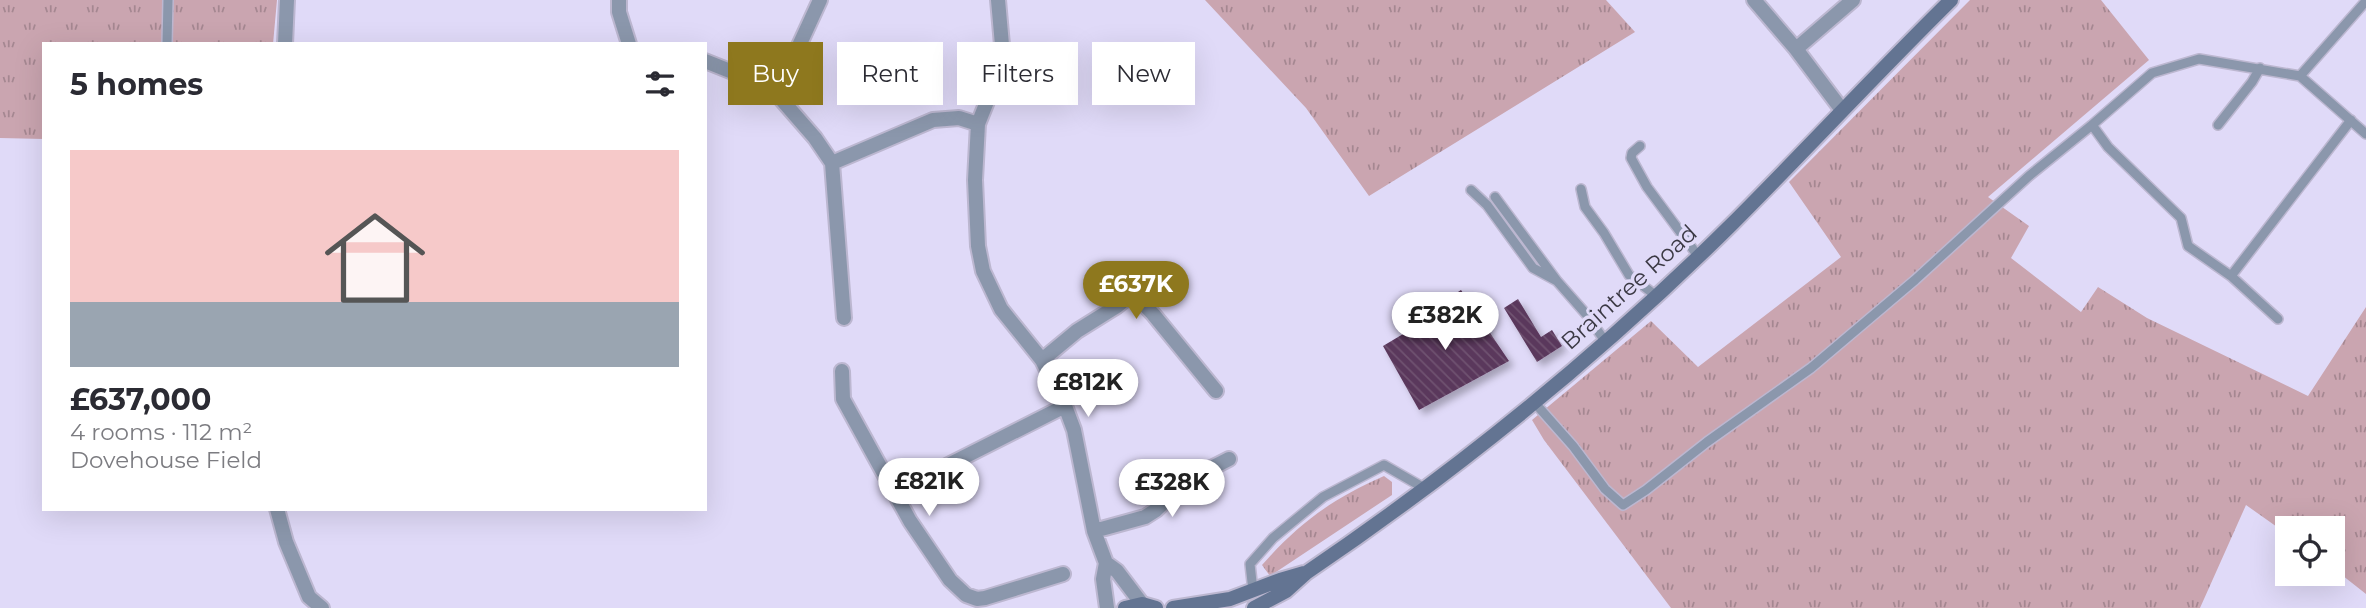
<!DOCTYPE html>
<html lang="en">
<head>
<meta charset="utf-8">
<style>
  :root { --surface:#fff; --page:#f2f2f3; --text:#2b2b33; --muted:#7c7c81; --accent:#8e781e }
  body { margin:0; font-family:Montserrat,sans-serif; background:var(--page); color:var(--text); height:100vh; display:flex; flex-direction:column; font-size:26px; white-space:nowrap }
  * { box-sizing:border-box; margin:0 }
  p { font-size:23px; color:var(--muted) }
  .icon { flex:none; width:38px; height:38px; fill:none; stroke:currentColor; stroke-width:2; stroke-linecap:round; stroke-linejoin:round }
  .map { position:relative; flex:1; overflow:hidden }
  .side { position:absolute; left:42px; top:42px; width:665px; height:469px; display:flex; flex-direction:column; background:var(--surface); border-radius:0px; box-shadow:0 7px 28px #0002 }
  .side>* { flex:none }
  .banner { position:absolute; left:728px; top:42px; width:665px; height:63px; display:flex; gap:14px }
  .buttons { position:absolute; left:2275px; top:516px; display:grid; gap:14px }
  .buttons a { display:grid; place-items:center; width:70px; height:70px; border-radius:0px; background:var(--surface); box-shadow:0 7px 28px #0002; font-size:35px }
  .price { position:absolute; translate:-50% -60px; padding:0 16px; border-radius:24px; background:#fff; color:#222; font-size:23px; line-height:46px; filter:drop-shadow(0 2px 4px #0008) }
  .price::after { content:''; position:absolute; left:50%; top:42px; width:21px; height:16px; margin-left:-10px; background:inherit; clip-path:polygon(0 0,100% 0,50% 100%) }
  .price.current { background:var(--accent); color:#fff }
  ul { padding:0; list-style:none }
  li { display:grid; align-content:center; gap:14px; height:371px; padding:0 28px }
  li span { display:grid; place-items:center; height:217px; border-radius:0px; color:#555 }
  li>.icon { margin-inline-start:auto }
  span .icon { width:126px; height:126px; fill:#fffc; stroke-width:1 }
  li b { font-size:30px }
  h2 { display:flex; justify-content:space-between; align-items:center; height:84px; padding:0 28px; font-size:30px }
  .tag { padding:0 24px; border-radius:0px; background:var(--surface); box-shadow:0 7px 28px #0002; font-size:24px; line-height:63px }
  .tag.current { background:var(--accent); color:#fff }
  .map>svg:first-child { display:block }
</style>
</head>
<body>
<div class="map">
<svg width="2366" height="608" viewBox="0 0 2366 608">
  <defs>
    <pattern id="grass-tufts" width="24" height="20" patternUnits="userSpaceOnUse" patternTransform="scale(1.75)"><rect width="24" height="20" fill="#caa5b0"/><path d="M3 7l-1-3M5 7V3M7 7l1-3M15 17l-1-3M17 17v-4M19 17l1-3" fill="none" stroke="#a58791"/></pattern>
    <pattern id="building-back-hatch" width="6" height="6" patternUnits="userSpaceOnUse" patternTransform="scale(1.75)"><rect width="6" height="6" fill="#5a375b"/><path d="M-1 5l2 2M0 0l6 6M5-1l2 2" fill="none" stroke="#6f5371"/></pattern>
    <filter id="shadow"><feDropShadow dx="5" dy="5" stdDeviation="3.5" flood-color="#0004"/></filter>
  </defs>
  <rect width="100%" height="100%" fill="#e0daf8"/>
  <!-- grass -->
  <path fill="url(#grass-tufts)" d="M0,0h277l-4,44h-229v95l-44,-1z
    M1205,0h401l29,32 -266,164 -63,-88z
    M1970,0h131l48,60 -161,137 41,29 -18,32 70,54 17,-25 49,31 161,78 58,-89v287l-33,-26v-40h-46v6l-41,-29 -46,103h-529l-127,-168 -12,-20 119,-99 47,46 143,-110 -52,-75z
    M1384,476l8,6v13l-122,81 -8,-11c37,-42 70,-66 122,-89z"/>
  <!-- building -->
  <path fill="url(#building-back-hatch)" filter="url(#shadow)" d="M1461,290l48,71 -90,49 -36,-64 62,-37 -4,-6z
    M1518,299l23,38 11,-7 10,16 -25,16 -33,-54z"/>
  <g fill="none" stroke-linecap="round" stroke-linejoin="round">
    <defs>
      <path id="lane" d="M167,44l1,-44
        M2300,76l66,-75
        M2092,125l60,-52 47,-14 101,17 66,58
        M2218,125l34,-43 8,-14
        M1640,146l-8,7 -1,5 16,29 51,69
        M1581,189l4,18 19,26 25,42 26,20
        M1471,190l16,15 46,63 24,13 29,33 19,27
        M1495,197l62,84
        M2231,276l120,-156
        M1534,402l39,44 32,43 18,16 23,-15 61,-48 104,-74 104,-88 114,-104 63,-51 16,22 73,71 7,28 43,30 47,43
        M1253,591l-3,-27 23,-26 50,-41 61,-32 40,23"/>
      <path id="street" d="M619,0v12l10,32
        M998,0l4,45 -6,34 -18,45 -3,56 3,66 5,25 18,38 41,51 23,46 9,24 20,101 12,32 -3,16 4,29
        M1754,0l42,49 46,61
        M285,44l2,-44
        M1796,49l57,-49
        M705,61l40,16 30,15 40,46 17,25 12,155
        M775,92l17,-31 28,-61
        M832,163l101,-43 26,-2 19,6
        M1042,360l35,-29 40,-25 16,-13 20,21 63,77
        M842,371l1,28 67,122 40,59 16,15 11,4 8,-1 78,-24
        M895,492l170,-86
        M277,509l9,33 23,55 13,11
        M1094,531l51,-14 11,-7 30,-29 43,-22
        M1106,563l11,8 25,33"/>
      <path id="secondary" d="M1125,608l17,-4 14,4
        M1173,608l57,-9 50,-19 24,-7
        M1254,608l32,-17 20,-18c152,-103 296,-220 426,-349 74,-74 145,-151 219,-224"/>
    </defs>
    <!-- lane casing -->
    <use href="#lane" stroke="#bcb7d0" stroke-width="12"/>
    <!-- street casing -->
    <use href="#street" stroke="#bcb7d0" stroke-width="18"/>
    <!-- secondary casing -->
    <use href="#secondary" stroke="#bcb7d0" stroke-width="18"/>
    <!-- lane -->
    <use href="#lane" stroke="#8b97ac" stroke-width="9"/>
    <!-- street -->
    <use href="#street" stroke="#8b97ac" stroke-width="14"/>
    <!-- secondary -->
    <use href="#secondary" stroke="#637492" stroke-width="14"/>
  </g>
  <g text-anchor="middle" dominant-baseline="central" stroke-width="7" stroke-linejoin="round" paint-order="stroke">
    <!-- street labels -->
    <g font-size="23" fill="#3b3944" stroke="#e0daf8">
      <text transform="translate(1629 287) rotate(-42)">Braintree Road</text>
    </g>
  </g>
</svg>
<div class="buttons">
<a><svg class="icon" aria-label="locate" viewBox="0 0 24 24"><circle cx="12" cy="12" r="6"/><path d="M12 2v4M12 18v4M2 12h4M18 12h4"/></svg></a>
</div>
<b class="price current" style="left:1136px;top:321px">£637K</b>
<b class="price" style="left:1445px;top:352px">£382K</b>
<b class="price" style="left:1088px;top:419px">£812K</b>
<b class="price" style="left:929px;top:518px">£821K</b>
<b class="price" style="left:1172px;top:519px">£328K</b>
<div class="banner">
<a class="tag current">Buy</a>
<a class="tag">Rent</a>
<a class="tag">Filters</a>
<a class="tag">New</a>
</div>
<section class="side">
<h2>5 homes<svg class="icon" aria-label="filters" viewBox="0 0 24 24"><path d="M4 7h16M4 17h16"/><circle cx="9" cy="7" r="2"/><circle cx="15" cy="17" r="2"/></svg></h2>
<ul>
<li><span style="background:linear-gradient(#f6c9c9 70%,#9aa5b1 0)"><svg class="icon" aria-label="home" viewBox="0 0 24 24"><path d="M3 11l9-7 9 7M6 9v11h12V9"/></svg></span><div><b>£637,000</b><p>4 rooms · 112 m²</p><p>Dovehouse Field</p></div></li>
</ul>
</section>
</div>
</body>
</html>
